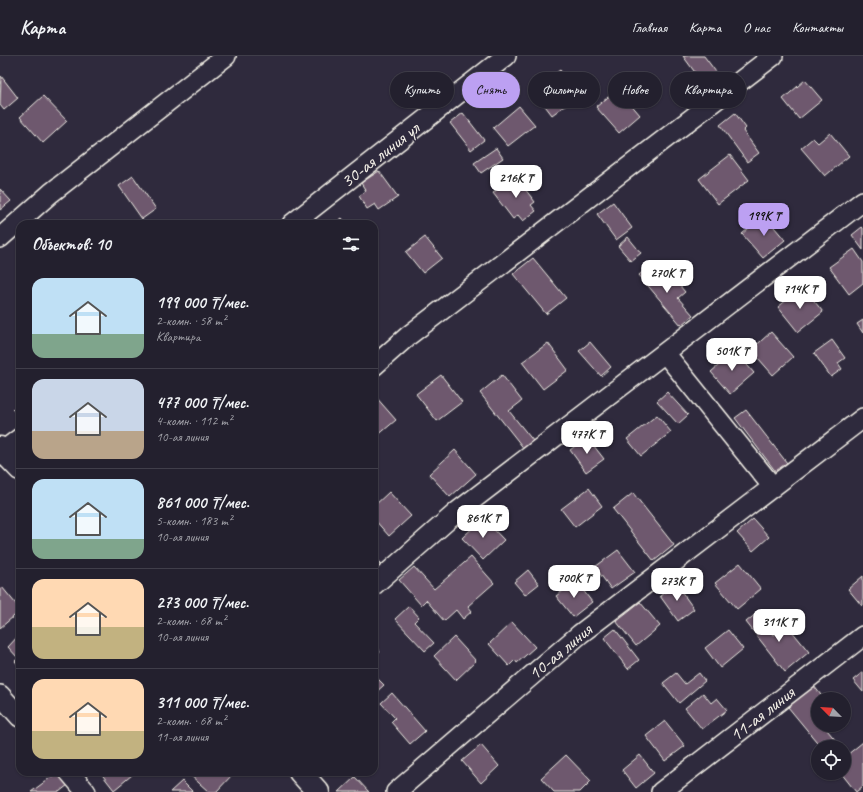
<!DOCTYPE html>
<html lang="ru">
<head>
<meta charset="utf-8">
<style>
  :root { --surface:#23202e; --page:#2b2836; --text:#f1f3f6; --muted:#a3a3aa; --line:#403e4a; --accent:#bca0f2 }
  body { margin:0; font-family:Caveat,sans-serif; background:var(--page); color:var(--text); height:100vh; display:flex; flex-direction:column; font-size:15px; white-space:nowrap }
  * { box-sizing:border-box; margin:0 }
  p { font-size:13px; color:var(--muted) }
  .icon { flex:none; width:22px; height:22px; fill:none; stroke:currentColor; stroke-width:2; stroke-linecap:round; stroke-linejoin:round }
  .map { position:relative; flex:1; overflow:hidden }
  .side { position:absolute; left:16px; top:164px; width:362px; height:556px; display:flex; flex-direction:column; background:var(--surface); border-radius:12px; box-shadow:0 1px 3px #0004,0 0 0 1px var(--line) }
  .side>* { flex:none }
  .banner { position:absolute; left:390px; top:16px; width:380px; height:36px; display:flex; gap:8px }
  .needle { width:26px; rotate:294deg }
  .buttons { position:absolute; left:811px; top:636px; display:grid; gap:8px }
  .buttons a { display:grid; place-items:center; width:40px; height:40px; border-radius:50%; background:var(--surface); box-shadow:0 1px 3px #0004,0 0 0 1px var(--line); font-size:20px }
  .price { position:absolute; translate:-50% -34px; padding:0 9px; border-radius:8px; background:#fff; color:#222; font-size:13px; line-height:26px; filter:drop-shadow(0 1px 2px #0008) }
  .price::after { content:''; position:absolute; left:50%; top:24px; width:12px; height:9px; margin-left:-6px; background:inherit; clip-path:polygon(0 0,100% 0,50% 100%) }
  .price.active { background:var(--accent); color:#111 }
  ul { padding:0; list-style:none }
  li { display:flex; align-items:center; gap:12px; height:100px; padding:0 16px }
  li+li { border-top:1px solid var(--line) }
  li span { display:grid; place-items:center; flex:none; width:112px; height:80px; border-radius:12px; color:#555 }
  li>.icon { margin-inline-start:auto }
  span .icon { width:48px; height:48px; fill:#fffc; stroke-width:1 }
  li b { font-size:17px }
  h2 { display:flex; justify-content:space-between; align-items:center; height:48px; padding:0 16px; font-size:17px }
  .tag { padding:0 14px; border-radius:18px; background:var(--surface); box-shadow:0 1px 3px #0004,0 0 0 1px var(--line); font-size:14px; line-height:36px }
  .tag.active { background:var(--accent); color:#111 }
  header { display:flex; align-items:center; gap:24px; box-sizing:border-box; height:56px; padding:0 20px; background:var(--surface); border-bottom:1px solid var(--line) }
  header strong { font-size:19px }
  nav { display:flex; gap:22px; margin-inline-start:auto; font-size:14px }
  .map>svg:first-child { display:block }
</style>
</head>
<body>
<header>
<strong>Карта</strong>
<nav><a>Главная</a><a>Карта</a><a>О нас</a><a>Контакты</a></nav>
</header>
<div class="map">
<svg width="863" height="736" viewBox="0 0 863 736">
  <rect width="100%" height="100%" fill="#2f2a3d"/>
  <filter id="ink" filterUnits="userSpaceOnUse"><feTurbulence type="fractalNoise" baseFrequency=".025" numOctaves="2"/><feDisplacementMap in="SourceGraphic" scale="8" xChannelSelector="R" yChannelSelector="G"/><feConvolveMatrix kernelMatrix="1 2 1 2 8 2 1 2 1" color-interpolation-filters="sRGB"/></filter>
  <g filter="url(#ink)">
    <!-- building -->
    <path fill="#6e596e" stroke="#f4f1e8" d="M683,0h21l15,20 -14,10z
      M560,14l19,25 -27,20 -16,-21 8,-6 -3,-4z
      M1,20l17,22 -14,12 -4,-5z
      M805,24l17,20 -23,19 -16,-20z
      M618,33l22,26 -21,18 -23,-26z
      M43,40l24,25 -24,22 -23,-26z
      M519,50l16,19 -27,21 -15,-18z
      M463,57l21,27 -13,10 -21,-27z
      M735,57l11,15 -3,3 16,22 -12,9 -27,-37z
      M830,77l19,23 -24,20 -24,-28 12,-10 5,5z
      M496,92l7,10 -22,15 -7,-10z
      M730,99l19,25 -31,24 -19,-25z
      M379,115l19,26 -19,13 -4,-6 -8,5 -8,-13 7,-5 -5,-8z
      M133,120l23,33 -14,10 -23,-33z
      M515,120l20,26 -4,3 5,6 -13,10 -5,-6 -5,4 -20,-26z
      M0,133l11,12 -11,9z
      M613,146l19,26 -16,12 -19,-26z
      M764,159l21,25 -22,18 -21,-24z
      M342,162l5,6h-13z
      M862,171l1,1v22l-11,-15z
      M425,181l17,21 -19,15 -17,-21z
      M628,181l13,16 -10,8 -13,-15z
      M854,193l9,13v21l-14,11 -20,-27z
      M533,202l33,40 -20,16 -33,-40z
      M651,209l17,20 6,-6 11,13 -7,6 15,17 -12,10 -42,-50z
      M803,231l20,25 -25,20 -20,-25z
      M863,264v13l-6,-9z
      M771,276l22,25 -20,18 -22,-25z
      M832,284l13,18 -7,5 4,6 -11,8 -17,-24z
      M590,286l21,25 -10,9 -22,-25z
      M548,287l20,27 -25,19 -21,-27z
      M735,295l19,22 -24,21 -19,-22z
      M441,319l21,27 -25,19 -21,-27z
      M502,319l20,26 -13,10 25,31 -9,8 -45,-57z
      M667,336l21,23 -10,9 -21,-23z
      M375,340l21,24 -19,16 -3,-4v-35z
      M20,345v16l-8,-8z
      M746,354l41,53 -11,9 -41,-54z
      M657,359l14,17 -30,24 -14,-17z
      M587,381l17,22 -18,13 -16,-22z
      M455,394l21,24 -26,23 -21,-23z
      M589,432l13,18 -27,21 -14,-18z
      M389,436l22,24 -22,20 -15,-17v-13z
      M633,437l41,52 -20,16 -41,-52z
      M483,462l21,22 -21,20 -21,-22z
      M753,463l16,18 -16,14 -16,-18z
      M618,494l17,22 -24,17 -16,-22z
      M374,500l7,7 -7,6z
      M471,501l23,26 -26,23 4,5 -9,8 -7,-9 -12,11 -18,-21 -5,5 -22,-25 15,-13 20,22z
      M740,507l21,26 -24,20 -22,-26z
      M528,514l11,14 -14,11 -11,-13z
      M863,520v29l-1,1 -14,-17z
      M576,525l16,21 -19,15 -17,-21z
      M676,528l18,25 -16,12 -18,-25z
      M2,531l18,22v2l-20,17v-39z
      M640,546l20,24 -24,20 -20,-25z
      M409,550l10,11 -5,5 20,21 -9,8 -30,-32z
      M757,557l17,22 13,-10 22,27 -24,20 -39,-50z
      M512,566l23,25 -18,16 -2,-3 -6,6 -20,-22z
      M615,573l24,31 -11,9 -24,-31z
      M728,574l15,19 -23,19 -15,-20z
      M20,578v33l-5,-6 3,-3 -10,-11z
      M454,581l22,24 -20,19 -22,-24z
      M374,589l6,7 -6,6z
      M863,616v20l-10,-12z
      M676,617l9,11 14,-11 6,8 -26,22 -16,-20z
      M374,619l10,10 -10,9z
      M814,630l10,13h-6l-1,18 1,8h5l18,22h-20l-33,-40z
      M392,637l33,38 -15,13 -19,-22 4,-4 -14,-15z
      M703,637l8,10 6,-5 10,12 -25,19 -17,-21z
      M665,665l20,25 -20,15 -19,-25z
      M863,686v44l-7,6 -15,-19h3v-22l3,4z
      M481,689l18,21 -18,17 -19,-22z
      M566,699l25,26 -11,11h-26l-13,-14z
      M640,699l14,18 -18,15 -14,-18z
      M58,716l10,13 -9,7h-28z
      M100,716h30l2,3 -18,15z
      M191,716h40l2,2 -17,18h-7l-20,-18z
      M355,721l14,15h-30z
      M182,725l11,11h-23z"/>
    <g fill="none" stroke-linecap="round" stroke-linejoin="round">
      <defs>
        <path id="street" d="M292,168l214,-168
          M0,182l51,-45 175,-137
          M665,297l108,134
          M374,310l34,-30 365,-280
          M3,395l17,-13
          M374,529l84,-74 405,-310
          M0,639l20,22
          M69,716l17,20
          M396,736l184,-158 283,-216
          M661,736l202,-156"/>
        <path id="secondary" d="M0,392l20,21
          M300,716l18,20"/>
      </defs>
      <!-- street casing -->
      <use href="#street" stroke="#f4f1e8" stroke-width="22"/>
      <!-- secondary casing -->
      <use href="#secondary" stroke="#f4f1e8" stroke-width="25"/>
      <!-- street -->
      <use href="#street" stroke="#2f2a3d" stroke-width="19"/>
      <!-- secondary -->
      <use href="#secondary" stroke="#2f2a3d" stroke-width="22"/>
    </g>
  </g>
  <g text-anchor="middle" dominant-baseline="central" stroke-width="3" stroke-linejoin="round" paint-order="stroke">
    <!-- street labels -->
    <g font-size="19" fill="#f4f1e8" stroke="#2f2a3d">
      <text transform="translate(380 99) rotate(-38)">30-ая линия ул</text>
      <text transform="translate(560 596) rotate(-40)">10-ая линия</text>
      <text transform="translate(762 658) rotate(-38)">11-ая линия</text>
    </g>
  </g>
</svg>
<div class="buttons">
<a><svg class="needle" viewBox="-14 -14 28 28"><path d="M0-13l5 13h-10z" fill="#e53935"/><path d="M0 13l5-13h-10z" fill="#a3a3aa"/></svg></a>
<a><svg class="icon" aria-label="locate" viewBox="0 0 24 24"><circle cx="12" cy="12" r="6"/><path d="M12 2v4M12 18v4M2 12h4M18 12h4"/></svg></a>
</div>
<b class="price" style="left:516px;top:143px">216K ₸</b>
<b class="price active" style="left:764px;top:181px">199K ₸</b>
<b class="price" style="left:667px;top:238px">270K ₸</b>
<b class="price" style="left:800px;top:254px">714K ₸</b>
<b class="price" style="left:732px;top:316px">501K ₸</b>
<b class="price" style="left:587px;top:399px">477K ₸</b>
<b class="price" style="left:483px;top:483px">861K ₸</b>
<b class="price" style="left:574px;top:543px">700K ₸</b>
<b class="price" style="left:677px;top:546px">273K ₸</b>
<b class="price" style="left:779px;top:587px">311K ₸</b>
<div class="banner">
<a class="tag">Купить</a>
<a class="tag active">Снять</a>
<a class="tag">Фильтры</a>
<a class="tag">Новое</a>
<a class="tag">Квартира</a>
</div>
<section class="side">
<h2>Объектов: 10<svg class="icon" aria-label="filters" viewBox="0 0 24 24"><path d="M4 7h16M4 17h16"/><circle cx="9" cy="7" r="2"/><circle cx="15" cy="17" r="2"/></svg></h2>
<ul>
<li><span style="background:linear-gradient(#bfe0f5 70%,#7fa58c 0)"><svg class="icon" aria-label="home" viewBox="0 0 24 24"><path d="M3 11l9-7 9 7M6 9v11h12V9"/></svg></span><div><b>199 000 ₸/мес.</b><p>2-комн. · 58 m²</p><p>Квартира</p></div></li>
<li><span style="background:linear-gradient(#c9d6e8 65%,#b9a48a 0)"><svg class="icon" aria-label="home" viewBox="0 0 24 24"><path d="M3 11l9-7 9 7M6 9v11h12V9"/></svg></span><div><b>477 000 ₸/мес.</b><p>4-комн. · 112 m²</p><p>10-ая линия</p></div></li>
<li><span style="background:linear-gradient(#bfe0f5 75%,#7fa58c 0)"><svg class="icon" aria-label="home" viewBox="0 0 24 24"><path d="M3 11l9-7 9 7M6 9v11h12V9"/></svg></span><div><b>861 000 ₸/мес.</b><p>5-комн. · 183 m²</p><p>10-ая линия</p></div></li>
<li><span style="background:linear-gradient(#ffd9b3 60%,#c2b280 0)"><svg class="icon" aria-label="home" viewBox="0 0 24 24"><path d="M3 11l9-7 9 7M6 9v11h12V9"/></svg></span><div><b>273 000 ₸/мес.</b><p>2-комн. · 68 m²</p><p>10-ая линия</p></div></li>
<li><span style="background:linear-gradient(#ffd9b3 65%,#c2b280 0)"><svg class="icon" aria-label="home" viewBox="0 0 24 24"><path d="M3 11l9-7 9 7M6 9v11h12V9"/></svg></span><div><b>311 000 ₸/мес.</b><p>2-комн. · 68 m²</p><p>11-ая линия</p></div></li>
</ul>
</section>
</div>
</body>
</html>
